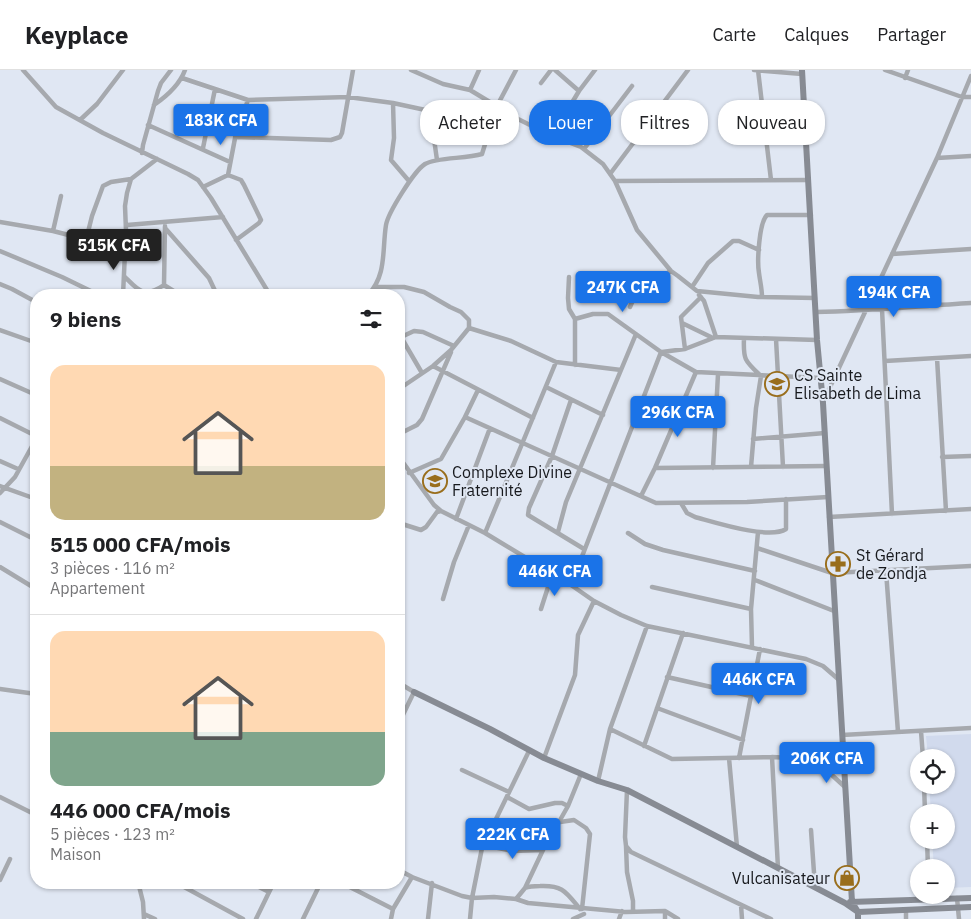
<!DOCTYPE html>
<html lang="fr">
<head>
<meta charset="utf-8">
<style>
  :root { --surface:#fff; --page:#f6f6f6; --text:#202124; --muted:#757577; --line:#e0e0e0; --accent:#1a73e8 }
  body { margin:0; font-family:"IBM Plex Sans",sans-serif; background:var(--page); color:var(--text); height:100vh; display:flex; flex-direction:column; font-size:19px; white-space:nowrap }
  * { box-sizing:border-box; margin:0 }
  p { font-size:16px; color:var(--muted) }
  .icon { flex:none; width:28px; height:28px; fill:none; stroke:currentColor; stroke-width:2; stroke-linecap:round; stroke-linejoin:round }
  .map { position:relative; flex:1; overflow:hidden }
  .drawer { position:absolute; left:30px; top:219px; width:375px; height:600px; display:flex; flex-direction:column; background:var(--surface); border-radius:20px; box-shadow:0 1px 4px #0004 }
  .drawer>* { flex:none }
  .top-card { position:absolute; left:420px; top:30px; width:475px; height:45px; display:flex; gap:10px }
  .fabs { position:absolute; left:910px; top:679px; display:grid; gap:10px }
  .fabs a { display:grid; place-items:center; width:45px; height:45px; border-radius:50%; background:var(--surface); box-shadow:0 1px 4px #0004; font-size:25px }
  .price { position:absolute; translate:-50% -42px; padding:0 11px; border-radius:5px; background:var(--accent); color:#fff; font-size:16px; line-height:32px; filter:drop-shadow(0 1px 2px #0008) }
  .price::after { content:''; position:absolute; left:50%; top:30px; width:15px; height:11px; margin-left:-8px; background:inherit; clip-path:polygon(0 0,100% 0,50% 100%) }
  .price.selected { background:#222; color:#fff }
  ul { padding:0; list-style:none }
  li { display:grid; align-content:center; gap:10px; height:265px; padding:0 20px }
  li+li { border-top:1px solid var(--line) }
  li span { display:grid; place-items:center; height:155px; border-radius:15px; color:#555 }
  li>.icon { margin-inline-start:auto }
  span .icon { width:90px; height:90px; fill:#fffc; stroke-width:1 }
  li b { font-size:21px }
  h2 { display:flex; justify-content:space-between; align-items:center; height:60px; padding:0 20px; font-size:21px }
  .tag { padding:0 18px; border-radius:20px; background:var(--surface); box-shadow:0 1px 4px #0004; font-size:18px; line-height:45px }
  .tag.selected { background:var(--accent); color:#fff }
  header { display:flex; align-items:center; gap:30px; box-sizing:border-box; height:70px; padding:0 25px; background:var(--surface); border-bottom:1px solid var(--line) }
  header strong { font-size:24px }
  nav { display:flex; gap:28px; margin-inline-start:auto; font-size:18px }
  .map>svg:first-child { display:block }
</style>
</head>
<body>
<header>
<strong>Keyplace</strong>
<nav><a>Carte</a><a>Calques</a><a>Partager</a></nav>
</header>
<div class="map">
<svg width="971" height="849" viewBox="0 0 971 849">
  <rect width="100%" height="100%" fill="#e0e7f3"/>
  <!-- built -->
  <path fill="#d1daed" d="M971,664v153l-25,1v-20l-12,-1 -2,-27h14v-28h-15l-2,-27h17v-27l-18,-1 -2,-21z"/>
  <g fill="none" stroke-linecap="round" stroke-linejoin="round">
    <!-- street -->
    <path stroke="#a6a9ae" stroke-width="4.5" d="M23,0l33,37 47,26 85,41 10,6 13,18 59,97
      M411,0l32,14 27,6 48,29 34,17 29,11 22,17 12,17 22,49 34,41 7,5 19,15 61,6 57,1
      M555,0l24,21
      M754,0l48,4
      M758,0l13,110
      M885,0l77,27h9
      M182,8l66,22 100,-3 45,6 37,8 56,25
      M905,8l3,-8
      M541,13l10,-13
      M470,20l9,-20
      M393,33l1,35 -3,22 18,21
      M154,35c13,-9 26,-21 31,-35
      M430,41l7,49
      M80,50l17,-16 26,-34
      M148,55l82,37
      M765,57l40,-2
      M552,66l27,-45 16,-21
      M235,67l96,3 9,-3 2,-4 11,-63
      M203,78l12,-59
      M584,79l48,-63
      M142,83l1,-8 15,-54 3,-8 10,-13
      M937,88l34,-2
      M610,104l78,-104
      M228,105l8,-42 12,-33
      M615,111l193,-1
      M203,117l25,-12 13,5 3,5 17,35 -2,3 -23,17
      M0,152l53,9 43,11 30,6
      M127,155l96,-8
      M165,158l44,50 8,17
      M53,161l8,-35
      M86,170l6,-24 11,-30 8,-4 20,-3
      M0,181l62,26 37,18
      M892,184l79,-5
      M124,206c14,14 19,23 40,9
      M569,207l-1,21 1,11 6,10v46
      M0,214l12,5 24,13
      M164,215l1,-59
      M164,215l16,10
      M375,217h29l20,5 26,15 11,5 8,8v8l-18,22 -18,16 -34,23
      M692,217l16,-24 25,-22h6l20,9
      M123,225l3,-64 -1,-25 2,-13 4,-14 26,-20
      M368,225c19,-20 14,-45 18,-70 2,-12 28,-54 39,-61 12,-7 41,-5 57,-10l15,-48 19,-36
      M699,225l5,6 12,36
      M762,227c0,-8 -2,-16 -3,-24 -2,-11 0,-51 8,-58h44
      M630,237l7,-16 34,-20
      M882,239l10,205
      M816,242c52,-1 103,-6 155,-9
      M575,249l18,-5h15l53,38 35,20 125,6
      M682,253l31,15
      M469,258l42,13 45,21 65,8
      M0,260l31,11
      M401,267l21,36
      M399,268l15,-7 9,1 31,14
      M744,268c-1,22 1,23 17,38l-5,32 -5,59
      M776,269l7,128
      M685,279l-4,-32 20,-20
      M662,282l23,-3 31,-12 101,3
      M937,288l9,153
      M885,291l86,-5
      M433,296l100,52
      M0,309l36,16
      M546,317l57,28
      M571,330l-19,56 -23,52 -1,7 56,34
      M823,332l114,-244 34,-82
      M465,347l191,86 91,-1 81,-5
      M0,348l36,18
      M399,364l18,-9 5,-6 29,-67
      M753,369l72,-6
      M399,387l35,48 7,6 44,22 86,52 23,16 27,14 26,11 159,33 17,7 15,13
      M942,387l29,-1
      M0,391l18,8
      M655,398l171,-2
      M713,398l5,-94
      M409,403l32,-14 24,-42 13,-27
      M0,416l36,13
      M0,423l15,-16 21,-38
      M641,426l14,-28 41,-96
      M681,433l6,10 8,4c19,5 74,23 91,12v-30
      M829,447l142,-8
      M456,449l34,-91
      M0,452l36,18
      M399,453l22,7 5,-3 11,-15 4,-1
      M558,462l8,-30 70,-168
      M485,463l71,-171
      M628,463l17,11 18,6 92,21
      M757,478l75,25 139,-7
      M0,497l36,22
      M886,501l12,161
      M755,510l79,31
      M571,515l90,-233
      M652,517l99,22
      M443,529l11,-37 15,-37
      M541,539l8,-25 6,-8
      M752,577l-1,-38 7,-77
      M667,607l84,19
      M399,613l15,9 -15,31
      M0,619l36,5
      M657,638l86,32
      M610,659l62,30 100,-2 38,2 12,7 23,21
      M921,661l2,27
      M842,665l129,-7
      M644,676l39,-113
      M772,687l6,111
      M544,688l31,-83 3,-40 16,-34
      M729,688l8,89
      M739,688l21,-109
      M822,696l21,-15
      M462,700l47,22
      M598,711l12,-52 37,-103
      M924,715l1,27
      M627,720l-2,47 1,9 5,6 140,67
      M0,727l36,18
      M507,727l22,12 26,-6h7l6,3
      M560,752l14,-2 12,8 4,6 -8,75
      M811,760l4,57
      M927,770l1,28
      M484,775l29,6 30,-1
      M626,776l1,26 6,29v10
      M399,800l13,7
      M0,810l10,-21
      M138,812l5,20 1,17
      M175,812l68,37
      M249,812l20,10
      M340,812l53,27
      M525,818c5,-2 10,-2 15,-2 23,-1 26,6 40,23
      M957,828l2,21
      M516,829l9,-11 18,-38 25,-44 13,-32
      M741,835l1,14
      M906,840v9
      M665,841v8
      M144,844l11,5
      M256,849l18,-37
      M303,849l18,-37
      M391,849l2,-10 19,-32 50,19 10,2 22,-1 22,2 12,4 98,9 39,-1 13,8
      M428,849l4,-36
      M470,849l2,-21 10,-50 47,-97
      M573,849l11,-5
      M619,849l3,-8"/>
    <!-- secondary -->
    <path stroke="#878b93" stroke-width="6" d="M802,0l15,270 6,63 29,499 6,10v7
      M414,622l76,37 54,29 54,23 29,9 151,78 67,35 13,9 113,-5
      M850,832l121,-4"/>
  </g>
  <!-- icons -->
  <defs>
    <symbol id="school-ring" viewBox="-11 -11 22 22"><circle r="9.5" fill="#e0e7f3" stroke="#996e1c" stroke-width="1.5"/><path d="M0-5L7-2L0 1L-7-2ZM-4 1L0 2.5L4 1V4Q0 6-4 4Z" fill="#996e1c"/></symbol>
    <symbol id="pharmacy-ring" viewBox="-11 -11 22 22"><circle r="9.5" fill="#e0e7f3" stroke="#996e1c" stroke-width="1.5"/><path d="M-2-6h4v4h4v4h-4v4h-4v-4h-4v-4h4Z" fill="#996e1c"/></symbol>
    <symbol id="shop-ring" viewBox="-11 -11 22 22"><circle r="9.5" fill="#e0e7f3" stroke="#996e1c" stroke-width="1.5"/><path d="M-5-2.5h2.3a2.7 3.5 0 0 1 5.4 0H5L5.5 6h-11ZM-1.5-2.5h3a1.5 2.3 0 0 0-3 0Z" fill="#996e1c"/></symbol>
  </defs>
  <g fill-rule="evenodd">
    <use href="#school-ring" x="763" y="300" width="28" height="28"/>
    <use href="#school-ring" x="421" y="397" width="28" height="28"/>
    <use href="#pharmacy-ring" x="824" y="480" width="28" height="28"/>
    <use href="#shop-ring" x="833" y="794" width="28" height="28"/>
  </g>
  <g text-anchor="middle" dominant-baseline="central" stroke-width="4" stroke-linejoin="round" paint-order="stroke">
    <!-- poi labels -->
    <g font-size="16" fill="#17191d" stroke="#e0e7f3" text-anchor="start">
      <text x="794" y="305">CS Sainte<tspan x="794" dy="18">Elisabeth de Lima</tspan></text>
      <text x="452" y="402">Complexe Divine<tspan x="452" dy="18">Fraternité</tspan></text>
      <text x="856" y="485">St Gérard<tspan x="856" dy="18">de Zondja</tspan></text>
      <text x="830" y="808" text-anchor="end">Vulcanisateur</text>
    </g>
  </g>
</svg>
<div class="fabs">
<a><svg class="icon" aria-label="locate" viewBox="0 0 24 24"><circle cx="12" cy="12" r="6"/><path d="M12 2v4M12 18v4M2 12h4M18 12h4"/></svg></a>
<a>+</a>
<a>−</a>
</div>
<b class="price" style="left:221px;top:76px">183K CFA</b>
<b class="price selected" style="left:114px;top:201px">515K CFA</b>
<b class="price" style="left:623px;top:243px">247K CFA</b>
<b class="price" style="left:894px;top:248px">194K CFA</b>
<b class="price" style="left:678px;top:368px">296K CFA</b>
<b class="price" style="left:555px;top:527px">446K CFA</b>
<b class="price" style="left:759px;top:635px">446K CFA</b>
<b class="price" style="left:827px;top:714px">206K CFA</b>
<b class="price" style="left:513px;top:790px">222K CFA</b>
<div class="top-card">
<a class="tag">Acheter</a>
<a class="tag selected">Louer</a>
<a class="tag">Filtres</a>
<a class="tag">Nouveau</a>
</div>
<section class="drawer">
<h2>9 biens<svg class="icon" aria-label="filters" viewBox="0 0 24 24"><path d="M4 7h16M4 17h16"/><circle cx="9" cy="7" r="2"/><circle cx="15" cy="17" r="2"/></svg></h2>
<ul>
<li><span style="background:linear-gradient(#ffd9b3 65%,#c2b280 0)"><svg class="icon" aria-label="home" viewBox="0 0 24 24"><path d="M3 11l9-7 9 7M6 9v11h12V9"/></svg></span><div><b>515 000 CFA/mois</b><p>3 pièces · 116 m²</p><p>Appartement</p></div></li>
<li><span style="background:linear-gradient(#ffd9b3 65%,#7fa58c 0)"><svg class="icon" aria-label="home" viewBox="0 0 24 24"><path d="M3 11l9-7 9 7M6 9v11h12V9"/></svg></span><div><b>446 000 CFA/mois</b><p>5 pièces · 123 m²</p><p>Maison</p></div></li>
</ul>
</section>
</div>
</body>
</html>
